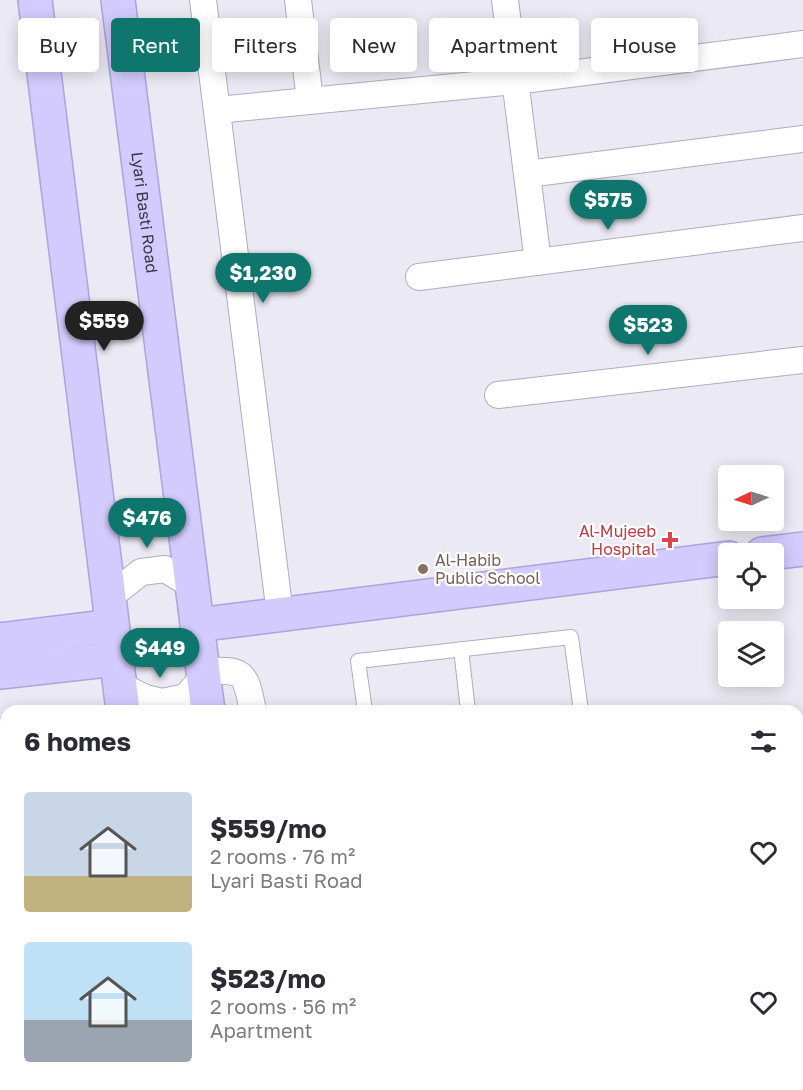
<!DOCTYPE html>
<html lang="en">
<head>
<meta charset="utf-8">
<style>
  :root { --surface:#fff; --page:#f2f2f3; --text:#2b2b33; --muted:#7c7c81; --accent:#0f766e }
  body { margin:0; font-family:"Golos Text",sans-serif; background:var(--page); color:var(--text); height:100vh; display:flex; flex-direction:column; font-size:22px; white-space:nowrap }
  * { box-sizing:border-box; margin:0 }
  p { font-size:20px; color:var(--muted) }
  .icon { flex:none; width:33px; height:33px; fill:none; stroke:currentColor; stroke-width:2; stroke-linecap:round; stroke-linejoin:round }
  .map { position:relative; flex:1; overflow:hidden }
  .details { position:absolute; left:0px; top:705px; width:804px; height:386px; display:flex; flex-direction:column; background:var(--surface); border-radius:18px 18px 0 0; box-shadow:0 3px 15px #0003 }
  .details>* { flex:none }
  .hud { position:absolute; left:18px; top:18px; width:768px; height:54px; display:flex; gap:12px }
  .needle { width:39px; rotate:266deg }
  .fabs { position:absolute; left:718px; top:465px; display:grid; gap:12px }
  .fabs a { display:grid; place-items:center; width:66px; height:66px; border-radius:6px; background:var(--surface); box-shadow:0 3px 15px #0003; font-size:30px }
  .price { position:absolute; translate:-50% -51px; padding:0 14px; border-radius:21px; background:var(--accent); color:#fff; font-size:20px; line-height:39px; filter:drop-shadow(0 2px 3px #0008) }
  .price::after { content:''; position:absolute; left:50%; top:36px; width:18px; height:14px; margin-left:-9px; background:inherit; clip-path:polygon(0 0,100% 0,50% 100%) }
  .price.active { background:#222; color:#fff }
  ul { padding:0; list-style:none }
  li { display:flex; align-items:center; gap:18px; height:150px; padding:0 24px }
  li span { display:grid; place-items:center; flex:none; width:168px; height:120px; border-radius:6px; color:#555 }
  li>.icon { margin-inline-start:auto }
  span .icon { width:72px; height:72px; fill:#fffc; stroke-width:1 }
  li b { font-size:26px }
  h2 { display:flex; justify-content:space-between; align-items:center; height:72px; padding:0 24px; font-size:26px }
  .chip { padding:0 21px; border-radius:6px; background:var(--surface); box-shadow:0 3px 15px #0003; font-size:21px; line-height:54px }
  .chip.active { background:var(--accent); color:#fff }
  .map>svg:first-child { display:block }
</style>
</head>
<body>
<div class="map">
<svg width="803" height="1090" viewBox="0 0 803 1090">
  <rect width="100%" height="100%" fill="#ebeaf4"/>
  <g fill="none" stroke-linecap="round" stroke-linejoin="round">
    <defs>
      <path id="lane" d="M461,649l7,62
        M365,711l-7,-50 213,-24 10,74
        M798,848l5,-1
        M798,913l5,-1
        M798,1014l5,-1"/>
      <path id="street" d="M203,0l77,614
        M298,0l12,101
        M505,0l33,262
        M217,110l298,-29 288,-37
        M527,174l276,-35
        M419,277l384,-49
        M498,395l305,-35
        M108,598l33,-26 24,-3 28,17
        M203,671c41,-1 42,-1 50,40
        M119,685l26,13 17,4 24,-5 18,-21
        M798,980l5,-1"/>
      <g id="secondary">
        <path d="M35,0l88,711"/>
        <path id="s1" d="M118,0l90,711"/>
        <path d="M762,554l41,-5"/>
        <path d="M197,625l532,-67"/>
        <path d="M0,640l112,-14"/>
        <path d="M0,672l116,-13"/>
        <path d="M173,1084l1,6"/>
        <path d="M251,1084v6"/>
      </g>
      <path id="primary" d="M798,1066l5,-1
        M608,1090l45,-6"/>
    </defs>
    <!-- lane casing -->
    <use href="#lane" stroke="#aeacc0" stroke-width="16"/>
    <!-- street casing -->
    <use href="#street" stroke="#aeacc0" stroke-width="28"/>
    <!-- secondary casing -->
    <use href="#secondary" stroke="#aca3df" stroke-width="36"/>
    <!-- primary casing -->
    <use href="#primary" stroke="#776be1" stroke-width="36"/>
    <!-- lane -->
    <use href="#lane" stroke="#fff" stroke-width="14"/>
    <!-- street -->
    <use href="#street" stroke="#fff" stroke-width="26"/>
    <!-- secondary -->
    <use href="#secondary" stroke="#d3cbfd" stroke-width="33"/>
    <!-- primary -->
    <use href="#primary" stroke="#a79cfc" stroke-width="33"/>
  </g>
  <!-- markers -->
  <path fill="#e0444e" stroke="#fff" stroke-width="2" d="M667 531h6v6h6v6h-6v6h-6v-6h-6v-6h6z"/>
  <circle fill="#8d6e63" stroke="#fff" stroke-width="2" cx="423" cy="569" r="6"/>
  <g text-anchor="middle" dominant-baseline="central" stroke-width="4.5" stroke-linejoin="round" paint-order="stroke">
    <!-- street labels -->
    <g font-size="16" fill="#383848" stroke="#fff">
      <text stroke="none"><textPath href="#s1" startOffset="214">Lyari Basti Road</textPath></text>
    </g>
    <!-- health labels -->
    <g font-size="16" fill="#be3a42" stroke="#fff" text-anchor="end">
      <text x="656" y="531">Al-Mujeeb<tspan x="656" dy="18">Hospital</tspan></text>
    </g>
    <!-- education labels -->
    <g font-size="16" fill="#785e54" stroke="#fff" text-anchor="start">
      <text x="435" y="560">Al-Habib<tspan x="435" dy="18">Public School</tspan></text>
    </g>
  </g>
</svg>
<div class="fabs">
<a><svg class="needle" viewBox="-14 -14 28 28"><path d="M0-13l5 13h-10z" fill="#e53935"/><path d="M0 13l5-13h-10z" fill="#7c7c81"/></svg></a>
<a><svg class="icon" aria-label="locate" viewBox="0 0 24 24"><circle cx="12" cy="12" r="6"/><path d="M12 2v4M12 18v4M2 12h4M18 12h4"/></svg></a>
<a><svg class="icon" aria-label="layers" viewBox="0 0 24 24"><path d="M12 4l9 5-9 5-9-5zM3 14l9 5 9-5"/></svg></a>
</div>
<b class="price" style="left:608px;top:231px">$575</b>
<b class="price" style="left:263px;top:304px">$1,230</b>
<b class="price active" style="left:104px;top:352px">$559</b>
<b class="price" style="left:648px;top:356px">$523</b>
<b class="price" style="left:147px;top:549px">$476</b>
<b class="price" style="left:160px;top:679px">$449</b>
<div class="hud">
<a class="chip">Buy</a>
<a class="chip active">Rent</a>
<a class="chip">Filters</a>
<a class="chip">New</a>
<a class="chip">Apartment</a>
<a class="chip">House</a>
</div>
<section class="details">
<h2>6 homes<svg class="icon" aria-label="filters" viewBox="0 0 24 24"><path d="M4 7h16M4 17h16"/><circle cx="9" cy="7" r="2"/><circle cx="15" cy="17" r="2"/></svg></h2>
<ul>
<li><span style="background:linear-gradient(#c9d6e8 70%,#c2b280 0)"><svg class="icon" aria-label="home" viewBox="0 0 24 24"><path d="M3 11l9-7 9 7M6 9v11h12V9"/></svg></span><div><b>$559/mo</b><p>2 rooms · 76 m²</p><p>Lyari Basti Road</p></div><svg class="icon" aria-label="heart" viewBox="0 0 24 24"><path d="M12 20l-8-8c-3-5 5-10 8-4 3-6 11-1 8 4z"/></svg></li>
<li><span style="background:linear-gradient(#bfe0f5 65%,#9aa5b1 0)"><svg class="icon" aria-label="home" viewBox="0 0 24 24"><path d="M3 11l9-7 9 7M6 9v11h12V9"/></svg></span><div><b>$523/mo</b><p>2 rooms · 56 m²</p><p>Apartment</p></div><svg class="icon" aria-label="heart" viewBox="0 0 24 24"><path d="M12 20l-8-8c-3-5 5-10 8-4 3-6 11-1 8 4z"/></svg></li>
</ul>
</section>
</div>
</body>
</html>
